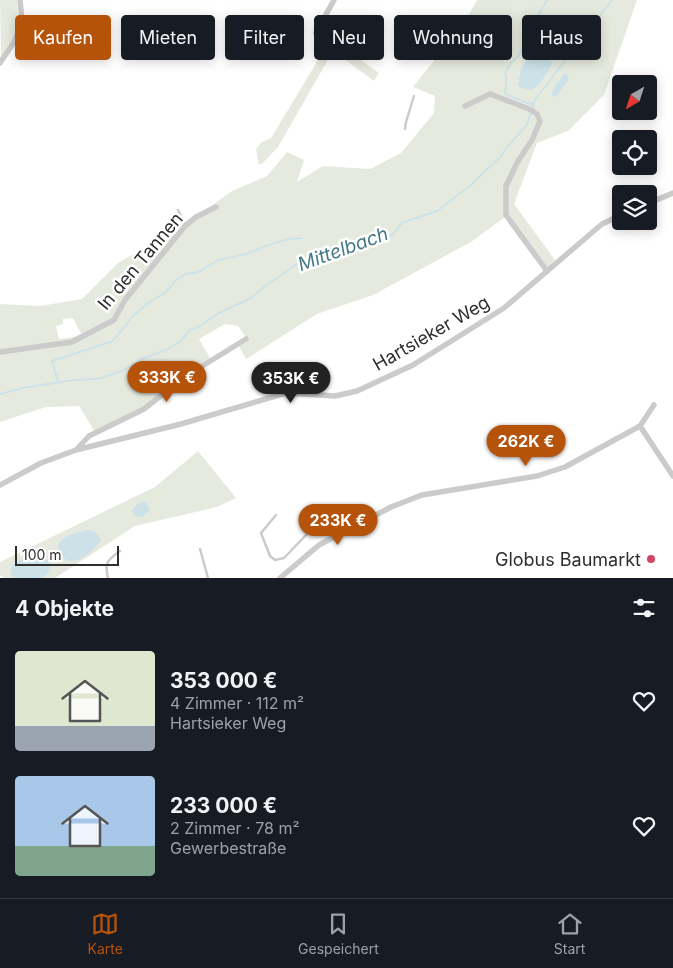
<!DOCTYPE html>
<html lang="de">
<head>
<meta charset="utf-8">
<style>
  :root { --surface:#171b24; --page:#242831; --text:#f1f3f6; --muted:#9ea1a6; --line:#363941; --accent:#b45309 }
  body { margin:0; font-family:Inter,sans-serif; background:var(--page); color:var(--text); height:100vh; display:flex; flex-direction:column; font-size:19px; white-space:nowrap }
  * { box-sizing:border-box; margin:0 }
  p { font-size:16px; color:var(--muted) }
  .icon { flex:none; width:28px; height:28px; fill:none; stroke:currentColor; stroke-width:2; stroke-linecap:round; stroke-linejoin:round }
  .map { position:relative; height:578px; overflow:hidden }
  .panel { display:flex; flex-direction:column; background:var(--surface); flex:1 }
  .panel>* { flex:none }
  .hud { position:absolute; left:15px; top:15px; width:644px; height:45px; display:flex; gap:10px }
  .needle { width:32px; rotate:219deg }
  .fabs { position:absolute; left:612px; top:75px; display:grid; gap:10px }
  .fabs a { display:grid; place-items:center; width:45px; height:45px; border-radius:5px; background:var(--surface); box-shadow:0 2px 12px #0003; font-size:25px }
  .scale { position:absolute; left:15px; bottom:12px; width:104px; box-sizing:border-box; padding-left:5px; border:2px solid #2e2e2e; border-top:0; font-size:14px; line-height:18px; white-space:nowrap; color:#2e2e2e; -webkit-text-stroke:4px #fff; paint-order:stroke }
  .price { position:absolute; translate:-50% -42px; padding:0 11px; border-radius:18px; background:var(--accent); color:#fff; font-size:16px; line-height:32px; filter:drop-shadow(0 1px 2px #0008) }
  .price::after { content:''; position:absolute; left:50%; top:30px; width:15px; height:11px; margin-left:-8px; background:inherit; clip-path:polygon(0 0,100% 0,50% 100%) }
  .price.current { background:#222; color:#fff }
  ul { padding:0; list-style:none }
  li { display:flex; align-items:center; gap:15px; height:125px; padding:0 15px }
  li span { display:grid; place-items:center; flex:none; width:140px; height:100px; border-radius:5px; color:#555 }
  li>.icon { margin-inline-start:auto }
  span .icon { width:60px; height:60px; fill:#fffc; stroke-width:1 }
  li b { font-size:21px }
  h2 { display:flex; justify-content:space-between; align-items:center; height:60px; padding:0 15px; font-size:21px }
  .chip { padding:0 18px; border-radius:5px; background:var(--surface); box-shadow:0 2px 12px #0003; font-size:18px; line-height:45px }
  .chip.current { background:var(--accent); color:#fff }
  .tabs { display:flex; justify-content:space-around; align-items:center; height:70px; border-top:1px solid var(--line); background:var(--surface); font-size:14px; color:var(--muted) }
  .tabs a { display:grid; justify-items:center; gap:2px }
  .tabs .current { color:var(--accent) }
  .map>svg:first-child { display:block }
</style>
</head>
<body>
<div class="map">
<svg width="673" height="578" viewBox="0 0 673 578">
  <rect width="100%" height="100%" fill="#fff"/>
  <!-- green -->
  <path fill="#e6eade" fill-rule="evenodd" d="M0,0h17l1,18 -6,22 -11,17z
    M477,0h160l-33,95 -36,36 -31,12 -23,61 41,56 -8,8 -42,-51 -34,25 -98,53 -56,19 -71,45 -7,-13 9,-6 -10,-14 -13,-2 -26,15 11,19 -68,49 -47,25 -16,-26 -33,1 -46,15v-118l40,2 42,-7 37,-37 56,-30 57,-41 35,-15 20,-24 17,8 -7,22 26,-16 47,3 31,-16 33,-40 1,-17 -22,-9c21,-27 49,-57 64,-87zM542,53l11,10c-12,22 -11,19 -35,22l2,-14 15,-14zM73,318l8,16 -8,3 -14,2 -3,-13 7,-2v-5z
    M329,37l50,36 -5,8 -41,-30 -55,96 -15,16 -4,2 -3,-16 6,-7 9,-4 44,-73z
    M198,451l38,47 -19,9 -82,19 -80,52h-51l-4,-3v-13l155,-75z"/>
  <!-- water -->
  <path fill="#cce2e8" d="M542,53l11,10c-6,11 -11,20 -21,27l-10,-2 -4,-3 2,-14 6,-11z
    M564,73l3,1 2,5 -12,17 -3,1 -2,-2c1,-11 8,-13 12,-22z
    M145,501l3,4 2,5 -8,7h-6l-4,-6c2,-5 7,-9 13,-10z
    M89,530c7,2 10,4 12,11 -5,7 -23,23 -32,20 -4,-1 -7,-4 -9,-8 -9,-15 18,-21 29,-23z
    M41,554c11,9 14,15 1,24h-29c-10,-16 17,-22 28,-24z"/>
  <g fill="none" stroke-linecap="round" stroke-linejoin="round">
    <!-- stream -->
    <path stroke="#cce2e8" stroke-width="2" d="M533,104l-6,-1 -22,-9c0,-10 3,-11 0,-21l5,-9 9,-9 4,-8v-7l13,-18 5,-12 6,-10
      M58,382l-6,-21 61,-20 20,-25 18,-15 15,-9 10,-12 9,-6 14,-2 19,-12 28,-6 20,-8 22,-7 14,-1
      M0,394l23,-6 50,-8 25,-1 24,-8 20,-12 26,-10 12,-7 10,-12 8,-3 21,-14 32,-15 13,-11 33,-23 18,-6 27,-5 50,-18 10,-12 35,-12 34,-26 30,-29 6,-9 20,-22 3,-10 3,-4 1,-10 78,-101"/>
    <!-- lane -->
    <path stroke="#cbcbcb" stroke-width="2.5" d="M405,129l1,-7 8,-26
      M178,210l7,14
      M276,515l-15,18 9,23 5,4 9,-2 23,-24 47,-24 6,4 4,7
      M200,549l8,29
      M108,578c-4,-16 0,-18 12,-27"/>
    <!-- street -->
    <path stroke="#cbcbcb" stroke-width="5.5" d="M316,33l18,-33
      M0,63l14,-21 8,-21 -2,-21
      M465,106l25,-12 39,15 8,5 3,7 -8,19 -14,21 -12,25v29l41,56
      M649,203l24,-10
      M0,352l72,-10 42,-22 11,-20 60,-74 11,-9 20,-10
      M640,426l33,50
      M76,450l13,-14 55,-27 39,-31 63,-39
      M0,485l41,-22 35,-13 105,-26 105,-31 49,3 22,-5 56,-26 91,-57 98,-84 19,-9
      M280,578l39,-33 72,-38 31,-12 115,-19 28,-9 75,-41 14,-21"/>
  </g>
  <!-- markers -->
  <circle fill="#d34365" stroke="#fff" stroke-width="2" cx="651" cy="559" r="5"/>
  <g text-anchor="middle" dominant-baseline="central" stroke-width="5" stroke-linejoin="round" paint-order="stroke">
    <!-- street labels -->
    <g font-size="18" fill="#2e2e2e" stroke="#fff">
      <text transform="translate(140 261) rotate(-50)">In den Tannen</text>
      <text transform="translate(431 333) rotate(-30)">Hartsieker Weg</text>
    </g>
    <!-- poi labels -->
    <g font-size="18" fill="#2e2e2e" stroke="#fff" text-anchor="end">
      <text x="641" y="559">Globus Baumarkt</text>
    </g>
    <!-- water labels -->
    <g font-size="19" font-style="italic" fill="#457988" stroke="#fff">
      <text transform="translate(343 249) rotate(-20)">Mittelbach</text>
    </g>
  </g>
</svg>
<div class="fabs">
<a><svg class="needle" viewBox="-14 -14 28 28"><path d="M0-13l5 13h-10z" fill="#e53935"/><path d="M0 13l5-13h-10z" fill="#9ea1a6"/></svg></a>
<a><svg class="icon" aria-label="locate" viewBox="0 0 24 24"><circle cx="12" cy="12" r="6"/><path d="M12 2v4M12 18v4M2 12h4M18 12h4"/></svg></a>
<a><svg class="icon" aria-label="layers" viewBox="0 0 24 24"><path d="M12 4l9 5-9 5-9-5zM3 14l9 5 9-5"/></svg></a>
</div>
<div class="scale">100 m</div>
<b class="price" style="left:167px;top:403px">333K €</b>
<b class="price current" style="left:291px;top:404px">353K €</b>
<b class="price" style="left:526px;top:467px">262K €</b>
<b class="price" style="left:338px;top:546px">233K €</b>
<div class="hud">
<a class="chip current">Kaufen</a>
<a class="chip">Mieten</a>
<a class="chip">Filter</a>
<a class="chip">Neu</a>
<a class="chip">Wohnung</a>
<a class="chip">Haus</a>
</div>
</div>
<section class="panel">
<h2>4 Objekte<svg class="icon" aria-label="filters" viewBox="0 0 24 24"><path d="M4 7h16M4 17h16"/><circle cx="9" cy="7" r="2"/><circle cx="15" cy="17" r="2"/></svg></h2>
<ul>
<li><span style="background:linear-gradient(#dfe7d0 75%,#9aa5b1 0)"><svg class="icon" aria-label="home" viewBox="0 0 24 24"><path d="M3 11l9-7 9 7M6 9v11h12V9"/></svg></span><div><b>353 000 €</b><p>4 Zimmer · 112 m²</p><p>Hartsieker Weg</p></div><svg class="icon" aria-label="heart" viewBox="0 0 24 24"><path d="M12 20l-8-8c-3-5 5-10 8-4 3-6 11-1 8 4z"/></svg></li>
<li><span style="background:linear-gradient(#a9c7e8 70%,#7fa58c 0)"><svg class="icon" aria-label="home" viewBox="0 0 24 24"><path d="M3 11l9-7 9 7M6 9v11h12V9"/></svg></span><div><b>233 000 €</b><p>2 Zimmer · 78 m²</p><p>Gewerbestraße</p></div><svg class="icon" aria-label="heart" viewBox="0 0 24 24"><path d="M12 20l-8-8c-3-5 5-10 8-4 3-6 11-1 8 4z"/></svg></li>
</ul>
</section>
<nav class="tabs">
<a class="current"><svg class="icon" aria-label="map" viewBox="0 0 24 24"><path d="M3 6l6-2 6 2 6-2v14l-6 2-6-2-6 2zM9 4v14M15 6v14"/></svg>Karte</a>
<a><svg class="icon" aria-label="saved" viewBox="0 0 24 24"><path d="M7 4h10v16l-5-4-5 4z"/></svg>Gespeichert</a>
<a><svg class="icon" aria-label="home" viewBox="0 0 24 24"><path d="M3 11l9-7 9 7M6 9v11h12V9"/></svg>Start</a>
</nav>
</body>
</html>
